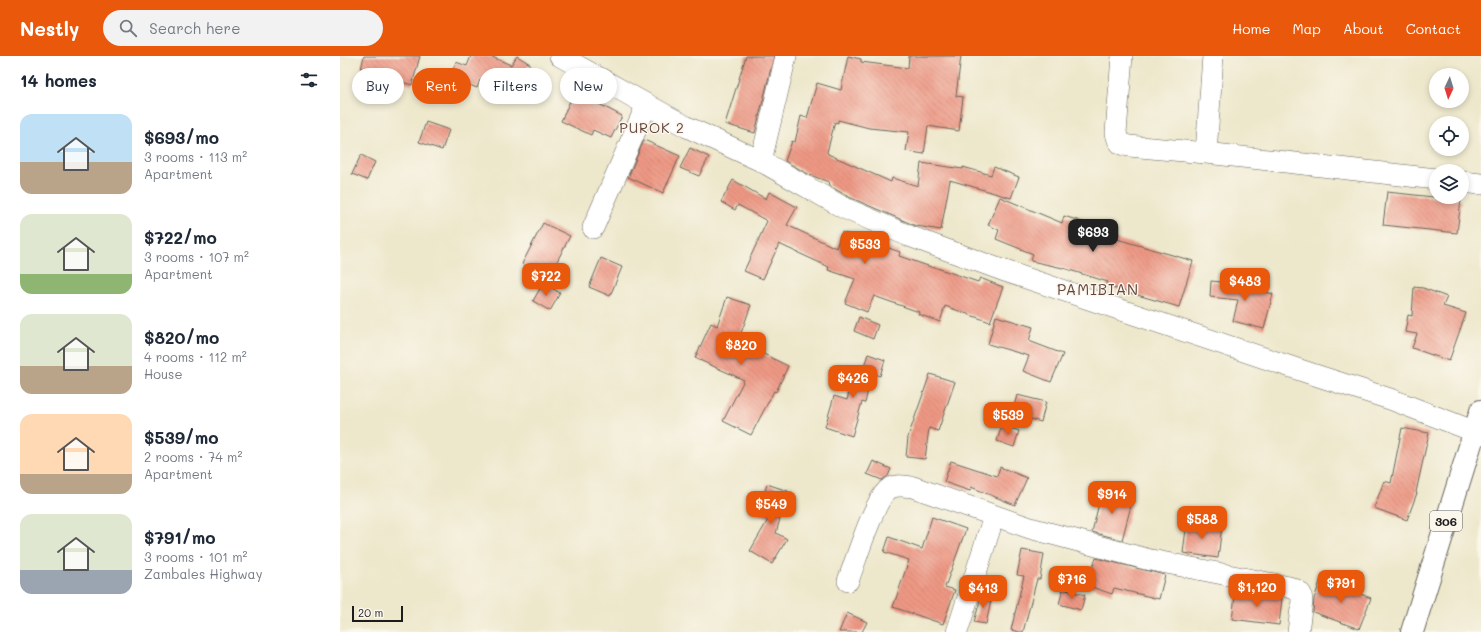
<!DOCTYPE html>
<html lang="en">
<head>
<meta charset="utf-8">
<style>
  :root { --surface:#fff; --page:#f2f2f3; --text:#1f2937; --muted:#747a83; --accent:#ea580c }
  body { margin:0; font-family:Mali,sans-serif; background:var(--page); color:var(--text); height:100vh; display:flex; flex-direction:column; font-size:15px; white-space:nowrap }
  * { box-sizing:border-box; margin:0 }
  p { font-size:13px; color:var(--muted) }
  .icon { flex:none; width:22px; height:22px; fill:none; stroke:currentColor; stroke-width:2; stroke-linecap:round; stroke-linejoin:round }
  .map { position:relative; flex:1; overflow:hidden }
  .details { display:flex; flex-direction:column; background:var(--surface); width:340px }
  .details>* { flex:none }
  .hud { position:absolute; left:12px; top:12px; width:380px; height:36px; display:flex; gap:8px }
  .needle { width:26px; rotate:184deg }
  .tools { position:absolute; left:1089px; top:12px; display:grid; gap:8px }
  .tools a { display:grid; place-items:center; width:40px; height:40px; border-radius:50%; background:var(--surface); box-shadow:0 2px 6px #0003; font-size:20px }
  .scale { position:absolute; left:12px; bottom:10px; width:51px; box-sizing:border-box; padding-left:4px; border:2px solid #1c1c1c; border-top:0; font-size:11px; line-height:14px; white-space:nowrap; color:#1c1c1c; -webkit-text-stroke:3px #fbf7ec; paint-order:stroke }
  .price { position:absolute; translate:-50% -34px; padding:0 9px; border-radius:8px; background:var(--accent); color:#fff; font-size:13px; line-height:26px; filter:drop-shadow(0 1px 2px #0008) }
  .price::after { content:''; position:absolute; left:50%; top:24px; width:12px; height:9px; margin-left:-6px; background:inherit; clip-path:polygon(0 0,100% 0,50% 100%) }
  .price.current { background:#222; color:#fff }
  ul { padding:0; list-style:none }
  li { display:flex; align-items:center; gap:12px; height:100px; padding:0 20px }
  li span { display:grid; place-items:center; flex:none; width:112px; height:80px; border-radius:12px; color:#555 }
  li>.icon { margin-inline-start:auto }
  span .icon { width:48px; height:48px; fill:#fffc; stroke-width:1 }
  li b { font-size:17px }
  h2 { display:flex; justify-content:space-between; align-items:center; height:48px; padding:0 20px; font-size:17px }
  .pill { padding:0 14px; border-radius:18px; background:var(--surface); box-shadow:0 2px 6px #0003; font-size:14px; line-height:36px }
  .pill.current { background:var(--accent); color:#fff }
  header { display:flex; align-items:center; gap:24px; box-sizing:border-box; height:56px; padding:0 20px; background:var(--accent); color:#fff }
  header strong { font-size:19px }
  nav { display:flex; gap:22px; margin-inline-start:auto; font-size:14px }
  .search { width:280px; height:36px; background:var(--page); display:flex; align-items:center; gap:10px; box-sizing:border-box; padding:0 14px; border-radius:22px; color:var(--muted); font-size:15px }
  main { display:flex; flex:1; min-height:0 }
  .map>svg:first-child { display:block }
</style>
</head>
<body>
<header>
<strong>Nestly</strong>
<div class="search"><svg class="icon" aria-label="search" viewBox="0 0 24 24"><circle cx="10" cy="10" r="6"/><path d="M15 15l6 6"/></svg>Search here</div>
<nav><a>Home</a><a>Map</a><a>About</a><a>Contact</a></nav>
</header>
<main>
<section class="details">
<h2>14 homes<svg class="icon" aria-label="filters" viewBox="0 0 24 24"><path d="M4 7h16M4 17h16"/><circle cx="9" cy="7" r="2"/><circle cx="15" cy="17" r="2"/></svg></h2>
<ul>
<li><span style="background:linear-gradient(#bfe0f5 60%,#b9a48a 0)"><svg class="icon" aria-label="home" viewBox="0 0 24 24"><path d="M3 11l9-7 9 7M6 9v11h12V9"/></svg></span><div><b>$693/mo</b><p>3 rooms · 113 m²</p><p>Apartment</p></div></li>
<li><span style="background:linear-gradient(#dfe7d0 75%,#8fb573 0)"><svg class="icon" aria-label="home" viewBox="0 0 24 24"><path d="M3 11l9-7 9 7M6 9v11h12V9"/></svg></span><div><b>$722/mo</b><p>3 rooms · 107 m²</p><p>Apartment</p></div></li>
<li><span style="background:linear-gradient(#dfe7d0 65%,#b9a48a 0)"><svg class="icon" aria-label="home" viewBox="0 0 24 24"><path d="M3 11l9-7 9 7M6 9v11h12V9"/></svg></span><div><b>$820/mo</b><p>4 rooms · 112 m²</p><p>House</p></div></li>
<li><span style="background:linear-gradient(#ffd9b3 75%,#b9a48a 0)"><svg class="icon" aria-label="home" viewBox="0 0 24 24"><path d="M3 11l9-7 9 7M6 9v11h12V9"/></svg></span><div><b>$539/mo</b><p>2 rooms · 74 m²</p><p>Apartment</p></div></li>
<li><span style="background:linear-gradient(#dfe7d0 70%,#9aa5b1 0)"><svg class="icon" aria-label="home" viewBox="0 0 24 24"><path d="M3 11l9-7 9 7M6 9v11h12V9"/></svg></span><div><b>$791/mo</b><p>3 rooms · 101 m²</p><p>Zambales Highway</p></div></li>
</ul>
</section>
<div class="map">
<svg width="1141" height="576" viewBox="0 0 1141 576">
  <defs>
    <pattern id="building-back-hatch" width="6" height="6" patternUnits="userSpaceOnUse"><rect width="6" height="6" fill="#ed9884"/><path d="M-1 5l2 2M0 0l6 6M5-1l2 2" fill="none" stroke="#cb8271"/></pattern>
  </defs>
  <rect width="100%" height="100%" fill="#fbf7ec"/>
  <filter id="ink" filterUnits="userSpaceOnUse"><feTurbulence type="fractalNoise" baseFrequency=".025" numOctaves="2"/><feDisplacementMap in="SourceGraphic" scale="8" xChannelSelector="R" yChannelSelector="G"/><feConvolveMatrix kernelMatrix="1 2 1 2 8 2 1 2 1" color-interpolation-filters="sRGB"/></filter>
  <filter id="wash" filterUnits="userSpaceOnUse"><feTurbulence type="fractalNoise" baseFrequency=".012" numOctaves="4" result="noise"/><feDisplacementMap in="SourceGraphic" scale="16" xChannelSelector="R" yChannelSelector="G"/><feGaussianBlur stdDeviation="0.9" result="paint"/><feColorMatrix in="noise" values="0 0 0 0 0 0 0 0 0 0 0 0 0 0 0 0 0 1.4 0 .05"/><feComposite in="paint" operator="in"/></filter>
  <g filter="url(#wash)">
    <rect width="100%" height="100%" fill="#ede7cb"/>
    <g id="blocks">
      <!-- building -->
      <path fill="url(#building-back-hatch)" d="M24,0h56l-8,29 -51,-16z
        M131,0h19l21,9 6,-9 13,8 -9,13 -5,-3 -9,19 -27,-13 -3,8 -27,-11 6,-15 11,4z
        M406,0h28l-19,77 -30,-9z
        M508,0l13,3v3l47,6 1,-12h52l-5,40 7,1 -4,34 -31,-5 -4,28 -18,-3 3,-19 -40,-4 -31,-8v3l-3,-1 -8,30 1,2 63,28 1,-4 26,8 3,-23 42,6v-2l28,8 3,-8 25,10 -8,21 -61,-18 -9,50 -25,-4 -67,-29 -21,-12 1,-3 -19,-7 -25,-14 7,-20 3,1 6,-26 6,2 10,-35 24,7z
        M235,34l23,11 -1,2 25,13 -11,22 -18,-8 -2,5 -30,-14z
        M86,66l23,8 -7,20 -23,-8z
        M304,84l36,16 -17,37 -35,-16z
        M350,92l19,9 -10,19 -19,-8z
        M21,99l14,7 -8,18 -15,-6z
        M393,124l33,19 3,-7 28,15 -10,18 49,23 6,-16 58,20 -1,4 35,12v-1l44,15 2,-4 23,9 -13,35 -45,-16 -5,16 -22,-8 1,-2 -45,-16 -7,16 -22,-9 10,-24 -27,-9 1,-3 -50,-23 -16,35 -19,-8 23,-50 -29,-16 -3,5 -14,-8z
        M1047,136l74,8 -4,33 -74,-8z
        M660,141l62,26 2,-7 22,7 -1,4 26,8 -1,2 83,24 -14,46 -73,-21 2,-4 -45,-14 -32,-7 2,-7 -37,-15 3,-9 -11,-5z
        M203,167l27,13 -21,41 -27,-13z
        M261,202l21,9 -12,29 -21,-9z
        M871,225l22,2 40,11 -9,35 -31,-8 5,-21 -28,-3z
        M203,227l17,10 -10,18 -17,-10z
        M1074,231l9,1 24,9 -4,9 23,7 -17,48 -37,-13 5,-14 -12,-2 3,-17 4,1z
        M387,241l24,8 -11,31 6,2 -3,6 45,22 -12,26 -2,-1 -23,44 -28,-14 21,-41 -49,-22 16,-35 6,3z
        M656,260l37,11 -4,14 34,13 -12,28 -28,-11 6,-15 -41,-12z
        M519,261l19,8 -5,14 -19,-8z
        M528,298l17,6 -5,16 -8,-3 -7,30 -3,-1 -10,34 -27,-9 9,-31 13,4 3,-12 6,1z
        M590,318l25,8 -17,49 -9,-3 -4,31 -19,-2 2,-20z
        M677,339l29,7 -5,20 -29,-8z
        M662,369l17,6 -5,16 -17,-6z
        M1062,372l27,5 -13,59 1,1 -10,27 -33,-12 10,-27 7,2z
        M533,405l18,8 -3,7 -6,4 -15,-6z
        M611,405l46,15 3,-9 27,11 -12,27 -44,-18 -1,4 -26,-9z
        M427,428l21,7 -12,42 11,6 -15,25 -22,-13 19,-33 -10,-3z
        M762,435l31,7 -11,42 -30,-8z
        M592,461l34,12 -21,58 10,3 -12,34 -50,-17 16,-47 -25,-8 5,-15 33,12z
        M847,465l35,5 -4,32 -35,-5z
        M682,494l22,4 -4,25h-3l-14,53h-4l-8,-2 13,-54 -7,-1z
        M756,502l69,17 -6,24 -45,-11 -2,6 -26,-9z
        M981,523l50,19 -12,31 -46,-17 1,-13z
        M723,533l22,6 -4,15 -22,-6z
        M896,533l46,9 -3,27 -47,-6z
        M642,538l10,2 -6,28 -12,-2z
        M507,557l20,9 -5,10h-23z"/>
    </g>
  </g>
  <g filter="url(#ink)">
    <use href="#blocks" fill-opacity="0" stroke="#656359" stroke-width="1"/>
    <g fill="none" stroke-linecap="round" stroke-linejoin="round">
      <defs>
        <path id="minor" d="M220,0l127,71 74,34 83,47 65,28 93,34 310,104 78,25 91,35
          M782,0l-6,77 2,7 3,4 8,2 77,7 230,26
          M866,97l7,-97
          M421,105l25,-105
          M1122,126l19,2
          M253,172l54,-124
          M508,525c7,-18 27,-84 41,-92 7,-5 15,-3 24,-2l117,41 116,31 143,28 8,3 4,4 1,7 -4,31
          M617,576l37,-116"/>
        <path id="major" d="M1072,576l69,-221"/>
      </defs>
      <!-- minor casing -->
      <use href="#minor" stroke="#656359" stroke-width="22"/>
      <!-- major casing -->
      <use href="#major" stroke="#656359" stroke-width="24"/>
      <!-- minor -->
      <use href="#minor" stroke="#fff" stroke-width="21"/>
      <!-- major -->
      <use href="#major" stroke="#fff" stroke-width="22"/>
    </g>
  </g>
  <g text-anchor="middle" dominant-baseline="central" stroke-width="3" stroke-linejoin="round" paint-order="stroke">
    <!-- shield labels -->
    <rect fill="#fbf7ec" stroke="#5f5e5a" stroke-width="1" x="1090" y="455" width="32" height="20" rx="3"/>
    <g font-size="12" font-weight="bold" fill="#1c1c1c">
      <text x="1106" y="465">306</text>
    </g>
    <!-- neighbourhood labels -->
    <g font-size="14" letter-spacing="1" fill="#654740" stroke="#fbf7ec">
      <text x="312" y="71">PUROK 2</text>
    </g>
    <!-- quarter labels -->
    <g font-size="15" letter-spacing="1" fill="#654740" stroke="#fbf7ec">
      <text x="758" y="233">PAMIBIAN</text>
    </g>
  </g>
</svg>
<div class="tools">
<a><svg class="needle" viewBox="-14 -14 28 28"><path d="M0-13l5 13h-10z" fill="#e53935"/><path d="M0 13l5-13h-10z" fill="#747a83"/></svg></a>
<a><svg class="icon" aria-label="locate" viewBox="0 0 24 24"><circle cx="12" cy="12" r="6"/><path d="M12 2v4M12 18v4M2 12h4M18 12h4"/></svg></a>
<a><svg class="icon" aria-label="layers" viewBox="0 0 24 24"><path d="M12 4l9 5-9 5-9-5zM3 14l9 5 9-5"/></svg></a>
</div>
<div class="scale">20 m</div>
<b class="price current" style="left:753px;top:197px">$693</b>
<b class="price" style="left:525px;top:209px">$533</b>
<b class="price" style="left:206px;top:241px">$722</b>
<b class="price" style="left:905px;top:246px">$483</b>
<b class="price" style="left:401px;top:310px">$820</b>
<b class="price" style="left:513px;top:343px">$426</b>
<b class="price" style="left:668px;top:380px">$539</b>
<b class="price" style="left:772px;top:459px">$914</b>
<b class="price" style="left:431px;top:469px">$549</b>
<b class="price" style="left:862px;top:484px">$588</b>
<b class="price" style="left:732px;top:544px">$716</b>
<b class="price" style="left:1001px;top:548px">$791</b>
<b class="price" style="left:917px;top:552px">$1,120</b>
<b class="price" style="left:643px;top:553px">$413</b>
<div class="hud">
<a class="pill">Buy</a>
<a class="pill current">Rent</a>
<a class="pill">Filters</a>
<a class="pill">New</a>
</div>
</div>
</main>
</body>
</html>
